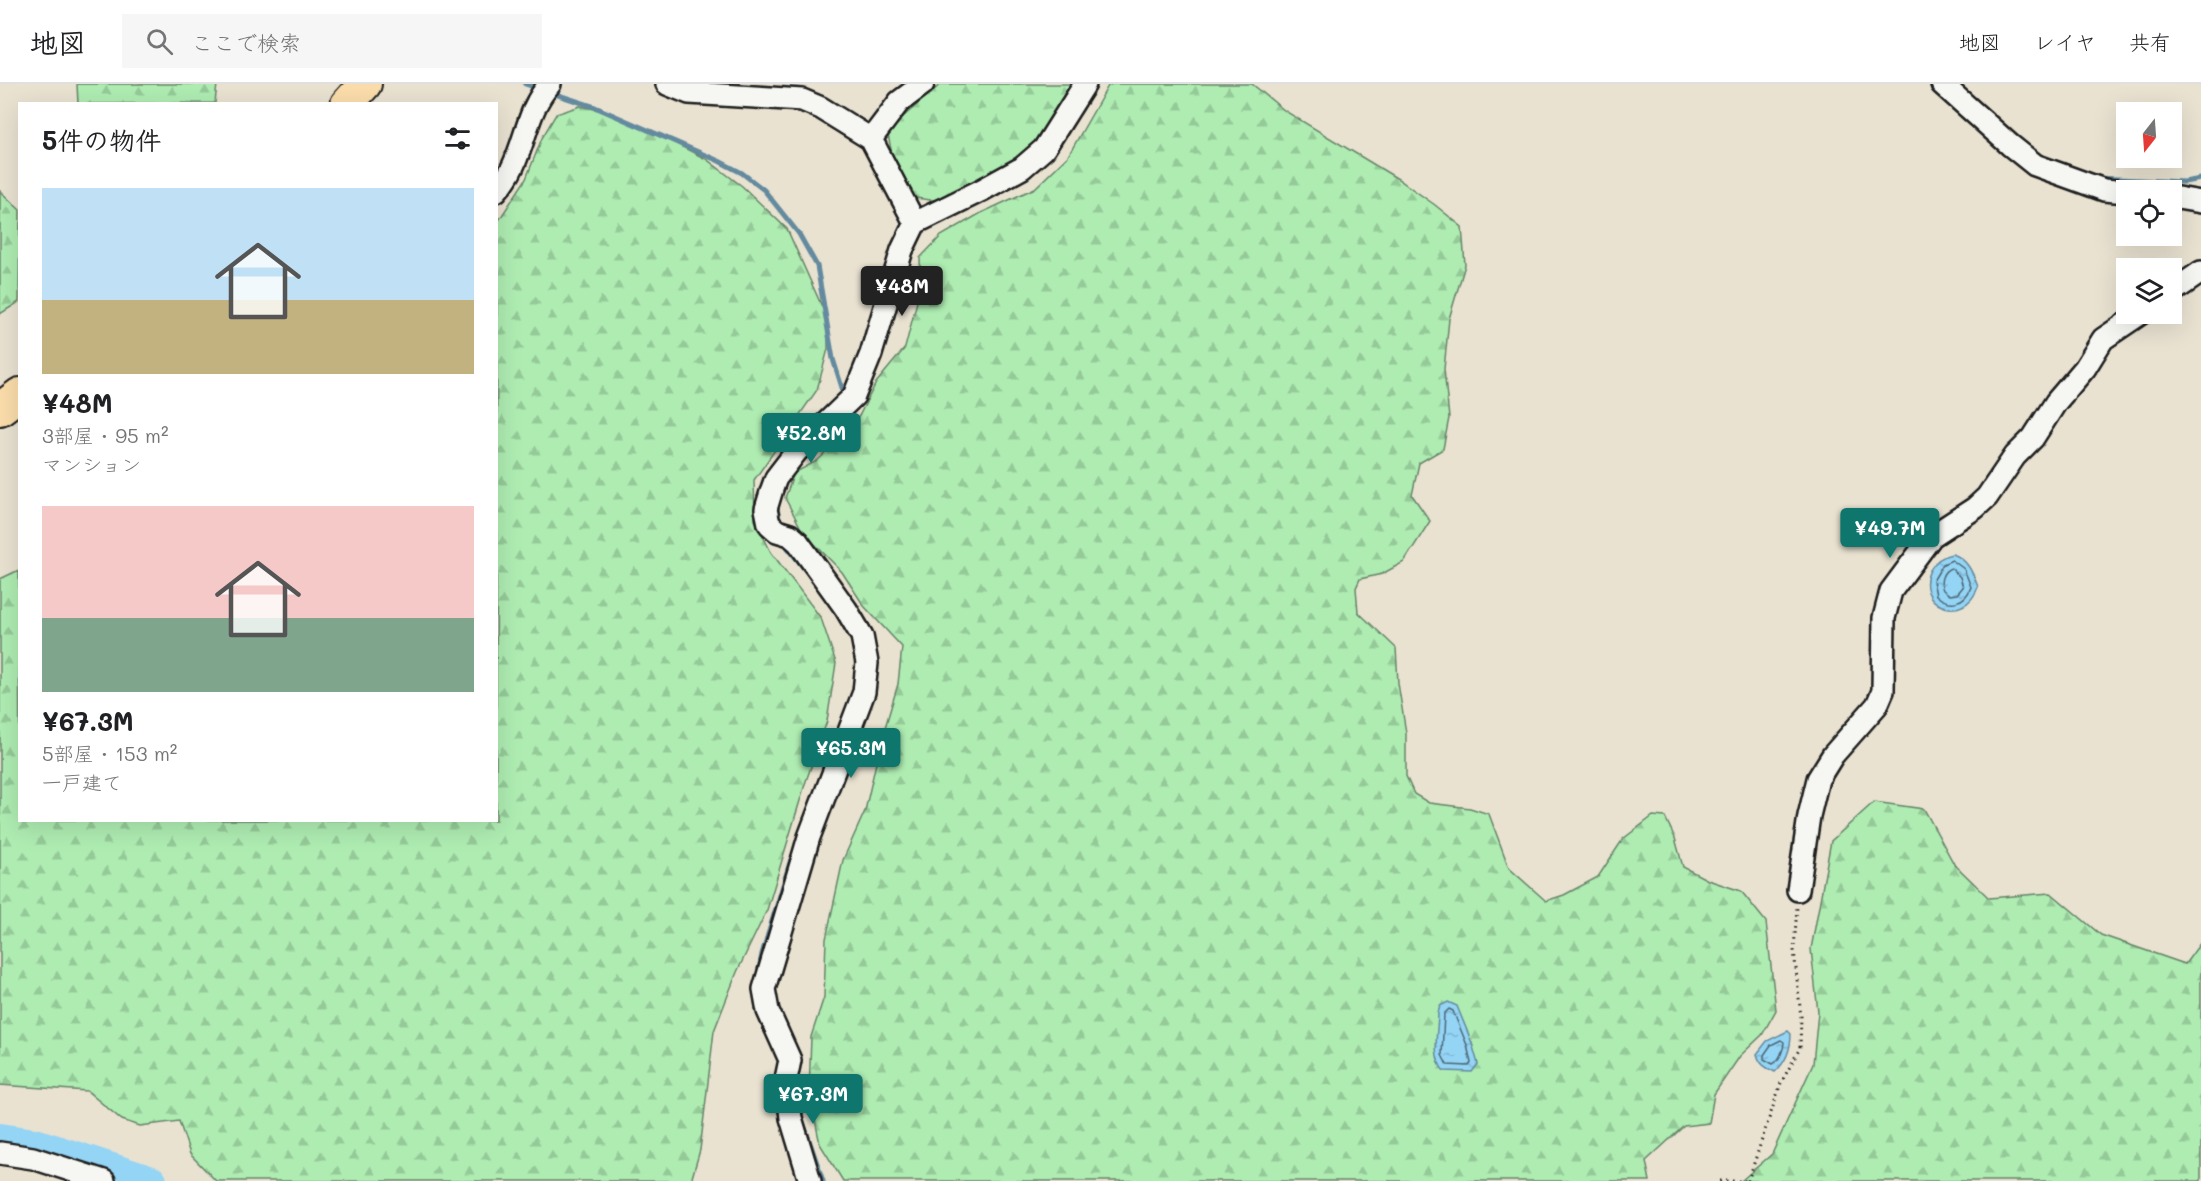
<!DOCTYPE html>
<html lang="ja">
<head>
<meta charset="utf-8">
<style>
  :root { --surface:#fff; --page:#f6f6f6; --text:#202124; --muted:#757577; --line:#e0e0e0; --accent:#0f766e }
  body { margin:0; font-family:Mali,"Klee One",sans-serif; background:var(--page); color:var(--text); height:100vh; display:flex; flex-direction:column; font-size:22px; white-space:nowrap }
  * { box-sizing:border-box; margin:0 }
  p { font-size:20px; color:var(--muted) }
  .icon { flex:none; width:33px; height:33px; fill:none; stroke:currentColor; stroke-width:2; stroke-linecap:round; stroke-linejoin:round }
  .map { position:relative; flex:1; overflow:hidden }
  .side { position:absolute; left:18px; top:18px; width:480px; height:720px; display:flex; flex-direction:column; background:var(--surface); border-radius:0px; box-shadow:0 6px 24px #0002 }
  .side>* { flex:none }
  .needle { width:39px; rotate:197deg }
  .controls { position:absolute; left:2116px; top:18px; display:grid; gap:12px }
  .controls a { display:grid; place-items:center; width:66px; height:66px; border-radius:0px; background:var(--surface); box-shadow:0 6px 24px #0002; font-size:30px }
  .price { position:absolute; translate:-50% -51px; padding:0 14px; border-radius:6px; background:var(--accent); color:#fff; font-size:20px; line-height:39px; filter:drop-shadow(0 2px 3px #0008) }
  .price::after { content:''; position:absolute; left:50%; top:36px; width:18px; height:14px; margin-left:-9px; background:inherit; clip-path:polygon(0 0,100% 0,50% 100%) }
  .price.selected { background:#222; color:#fff }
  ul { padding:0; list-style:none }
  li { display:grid; align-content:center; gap:12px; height:318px; padding:0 24px }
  li span { display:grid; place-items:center; height:186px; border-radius:0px; color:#555 }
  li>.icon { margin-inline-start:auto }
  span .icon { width:108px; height:108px; fill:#fffc; stroke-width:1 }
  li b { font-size:26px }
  h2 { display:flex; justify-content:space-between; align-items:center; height:72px; padding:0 24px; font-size:26px }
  header { display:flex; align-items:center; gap:36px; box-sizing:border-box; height:84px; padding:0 30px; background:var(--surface); border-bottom:2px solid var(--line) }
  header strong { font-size:28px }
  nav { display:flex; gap:33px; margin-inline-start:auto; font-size:21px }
  .search { width:420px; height:54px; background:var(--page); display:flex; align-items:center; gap:15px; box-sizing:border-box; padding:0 21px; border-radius:0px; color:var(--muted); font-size:22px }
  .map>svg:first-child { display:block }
</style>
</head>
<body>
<header>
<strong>地図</strong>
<div class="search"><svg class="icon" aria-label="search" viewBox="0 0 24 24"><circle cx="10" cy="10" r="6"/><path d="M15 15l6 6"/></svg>ここで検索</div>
<nav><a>地図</a><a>レイヤ</a><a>共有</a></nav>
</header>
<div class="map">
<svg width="2201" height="1097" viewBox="0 0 2201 1097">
  <defs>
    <pattern id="forest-firs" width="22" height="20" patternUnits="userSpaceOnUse" patternTransform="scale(1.5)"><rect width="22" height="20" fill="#aeecb2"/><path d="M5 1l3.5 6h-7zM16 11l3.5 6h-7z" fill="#95ca98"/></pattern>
    <pattern id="water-ripples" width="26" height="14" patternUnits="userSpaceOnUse" patternTransform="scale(1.5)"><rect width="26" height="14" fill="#94d4f5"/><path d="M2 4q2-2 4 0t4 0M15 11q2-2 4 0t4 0" fill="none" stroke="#7fb5d1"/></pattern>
  </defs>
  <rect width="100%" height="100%" fill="#e9e2d1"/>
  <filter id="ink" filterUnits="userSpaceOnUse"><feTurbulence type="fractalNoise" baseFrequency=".0167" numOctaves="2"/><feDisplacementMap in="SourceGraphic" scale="12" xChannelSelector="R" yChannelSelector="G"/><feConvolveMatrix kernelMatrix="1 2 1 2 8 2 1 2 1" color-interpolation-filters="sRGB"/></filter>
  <g filter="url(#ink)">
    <!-- forest -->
    <path fill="url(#forest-firs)" stroke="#658467" stroke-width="1.5" d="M77,0h140l-2,19 -137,1z
      M941,0h130l-25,48 -26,28 -69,38 -20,2 -16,-2 -8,-6 -13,-28 -6,-29 8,-12z
      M1112,0h140l33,27 113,68 37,26 27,22 3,38 -16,54 -5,50 5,49 -6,31 -24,14 -7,32 18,26 -26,41 -22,12 -22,5 -4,9 2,24 38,36 2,35 8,50v43l8,18 15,9 41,5 19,6 20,54 37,33 18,-6 34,-18 25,-38 30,-23 12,1 10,21 8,29 25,13 33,11 25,31 10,88 -14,25 -22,21 -26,38 -5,29 -25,3 -38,35 4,20h-807l-23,-37 -11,-52 2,-55 13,-40 2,-58 17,-79 22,-49 16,-70 17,-57 4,-37 -38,-41 -22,-34 -39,-40 -18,-34 9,-25 23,-12 28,-26 14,-19 17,-33 29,-35 16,-62 -1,-28 21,-22 40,-23 54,-25 33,-32 40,-70z
      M580,22l19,4 60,25 47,24 36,27 45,43 41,91v29l-11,41 -63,90 1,40 16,32 50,66 15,45 -9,58 -22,63 -38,126 -30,62 -23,59 -14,119 -9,31h-475l-26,-27 -11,-33 -39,5 -18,-6 -35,-29 -87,-6v-506l19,-9 1,250h476l1,-597 29,-44 16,-41 14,-24z
      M0,107l20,19 -1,92 -19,12z
      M1874,718l50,7 30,55 35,34 62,-5 50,42 84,29 16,-22v239h-460l31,-27 41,-90 5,-52 -7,-63 20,-108z"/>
    <!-- water -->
    <path fill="url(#water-ripples)" stroke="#648a9e" stroke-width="1.5" d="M1952,470c15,4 21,19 26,33 -14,40 -65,17 -48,-17 5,-9 11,-14 22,-16z
      M1448,918l9,4 15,37 6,21 -6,8 -28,-1c-13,-14 -6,-40 -6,-58l2,-7z
      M1788,947l3,3c0,14 -5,28 -16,38 -10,-5 -15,-7 -18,-18l10,-13z"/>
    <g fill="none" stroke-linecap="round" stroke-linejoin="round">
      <!-- shore -->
      <path stroke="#4c6673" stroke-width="1.5" d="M1952,476l12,9 7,18c-6,17 -22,20 -35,8l-3,-14 10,-17z
        M1951,484l9,9 3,10 -6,7 -7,1 -7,-5c-4,-8 -1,-19 8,-22z
        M1449,925l4,2 14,34 4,18 -2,3 -22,-1 -5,-10 2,-41z
        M1781,956l3,2c0,8 -5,19 -11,22l-9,-5v-4l7,-10z"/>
      <!-- stream -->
      <path stroke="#648a9e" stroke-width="5" d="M525,0l15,5
        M549,8l46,15 124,54 23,12 22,17 35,44 18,32 16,93 12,38
        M2096,94l88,4 17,-3
        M825,353l23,-15 3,-7 -2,-6
        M778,417l-1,7 3,17
        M786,458l2,6 18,23
        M758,890l4,-20 29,-95
        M756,917l1,9 18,41
        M798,1005l4,30 21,62"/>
      <!-- river -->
      <path stroke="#94d4f5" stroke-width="30" d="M0,1054l35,5 117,38"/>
      <defs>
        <path id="minor" d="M667,0l22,9 113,7 19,8 50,31 44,84
          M1942,0l68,61 25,20 69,25 23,2
          M871,55l28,-37 24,-18
          M496,107c30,-30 26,-77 54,-107
          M2172,113l29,5
          M2172,208l29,-20
          M1798,806l11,-74 9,-37 15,-24 44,-50 6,-14 1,-73 7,-27 41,-55 43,-28 12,-11 28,-41 18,-18 23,-36 29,-34 18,-29 37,-25
          M0,1069l33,5 71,23
          M810,1097l-19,-63 -5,-39 4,-19 -22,-49 -4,-22 45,-152 55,-145 3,-29 -5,-27 -16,-27 -48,-67 -8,-7 -13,-4 -8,-7 -3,-15 6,-20 4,-11 20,-26 58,-56 17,-42 31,-104 13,-27 67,-33 40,-22 22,-19 41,-65"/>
        <path id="highway" d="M347,20l18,-20
          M0,325l20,-15"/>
      </defs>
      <!-- minor casing -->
      <use href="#minor" stroke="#1c1c1c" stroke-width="26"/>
      <!-- highway casing -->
      <use href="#highway" stroke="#1c1c1c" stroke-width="36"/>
      <!-- path -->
      <path stroke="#1c1c1c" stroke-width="3" stroke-dasharray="1.5 4.5" stroke-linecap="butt" d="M1720,1097h28
        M1748,1097l33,-98 19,-35 1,-31 -7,-67 3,-43"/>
      <!-- minor -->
      <use href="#minor" stroke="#f6f6f2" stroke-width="21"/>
      <!-- highway -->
      <use href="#highway" stroke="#fbddab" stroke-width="32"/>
    </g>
  </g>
</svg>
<div class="controls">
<a><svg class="needle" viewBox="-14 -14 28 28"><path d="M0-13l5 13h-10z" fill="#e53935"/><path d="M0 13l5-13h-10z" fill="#757577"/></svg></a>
<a><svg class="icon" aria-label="locate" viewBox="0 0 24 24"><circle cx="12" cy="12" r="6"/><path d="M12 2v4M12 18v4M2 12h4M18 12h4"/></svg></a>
<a><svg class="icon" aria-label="layers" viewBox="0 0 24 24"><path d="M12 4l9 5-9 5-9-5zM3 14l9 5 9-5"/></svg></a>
</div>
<b class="price selected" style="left:902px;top:233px">¥48M</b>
<b class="price" style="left:811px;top:380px">¥52.8M</b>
<b class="price" style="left:1890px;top:475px">¥49.7M</b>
<b class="price" style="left:851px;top:695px">¥65.3M</b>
<b class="price" style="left:813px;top:1041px">¥67.3M</b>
<section class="side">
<h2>5件の物件<svg class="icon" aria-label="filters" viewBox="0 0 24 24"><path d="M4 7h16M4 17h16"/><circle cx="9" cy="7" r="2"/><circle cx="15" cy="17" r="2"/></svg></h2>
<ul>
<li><span style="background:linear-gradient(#bfe0f5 60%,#c2b280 0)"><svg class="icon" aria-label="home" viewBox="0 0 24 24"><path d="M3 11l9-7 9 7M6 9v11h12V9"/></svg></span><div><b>¥48M</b><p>3部屋 · 95 m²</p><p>マンション</p></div></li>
<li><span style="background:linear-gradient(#f6c9c9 60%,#7fa58c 0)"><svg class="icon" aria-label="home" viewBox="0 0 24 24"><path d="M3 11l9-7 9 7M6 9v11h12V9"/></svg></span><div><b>¥67.3M</b><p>5部屋 · 153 m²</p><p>一戸建て</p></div></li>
</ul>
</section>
</div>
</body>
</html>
